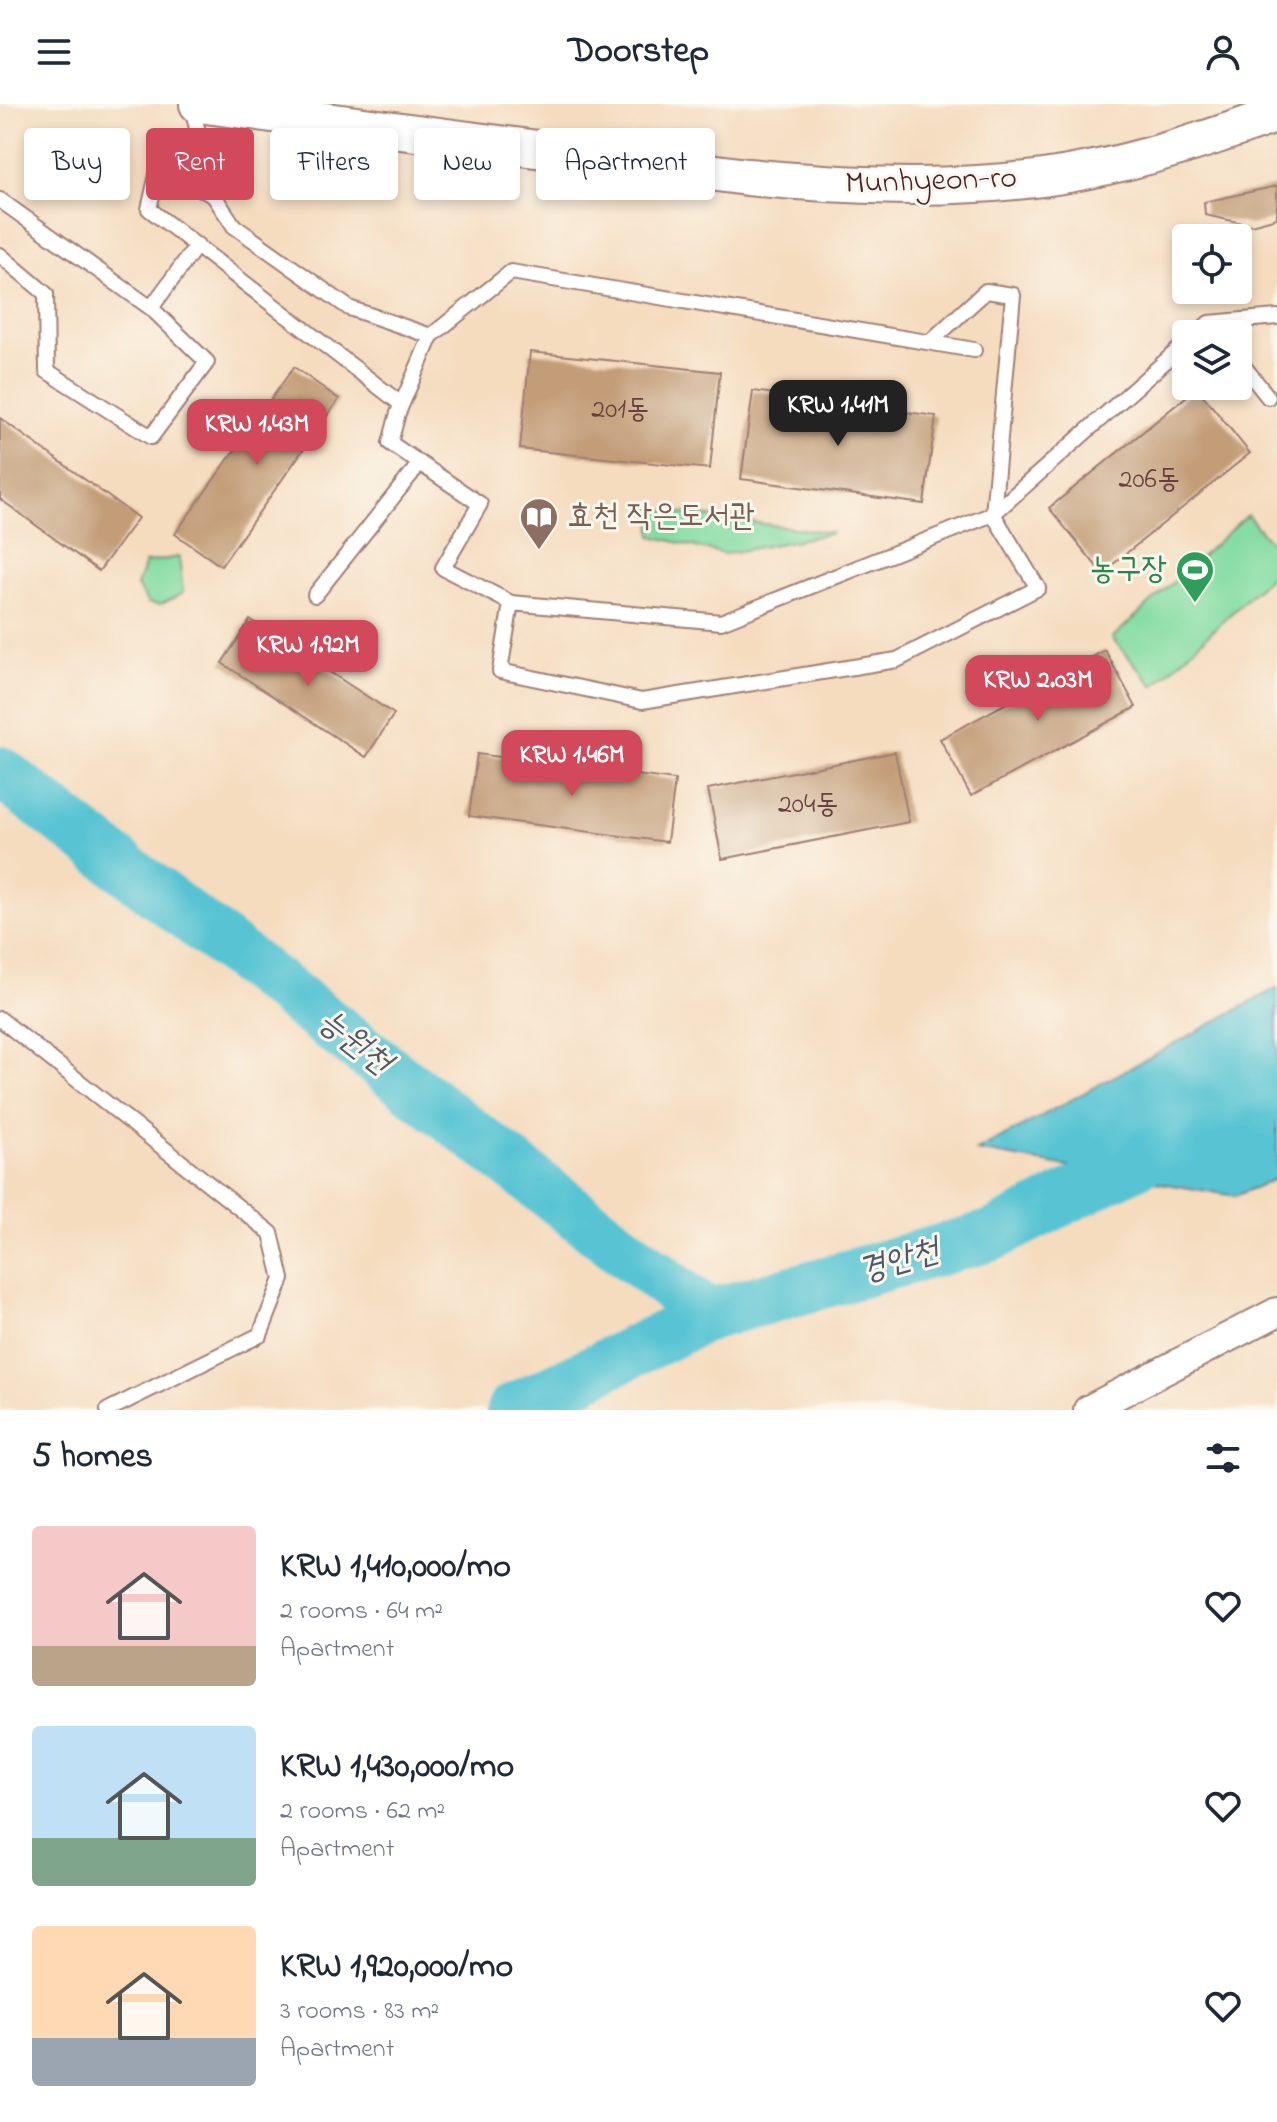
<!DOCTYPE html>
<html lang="en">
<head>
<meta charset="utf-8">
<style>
  :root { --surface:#fff; --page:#f6f6f7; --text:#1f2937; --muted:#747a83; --accent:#d1495b }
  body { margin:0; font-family:"Indie Flower","Poor Story",sans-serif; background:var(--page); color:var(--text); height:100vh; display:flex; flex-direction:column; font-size:30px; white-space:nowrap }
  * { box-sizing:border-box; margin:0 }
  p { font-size:26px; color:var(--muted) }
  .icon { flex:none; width:44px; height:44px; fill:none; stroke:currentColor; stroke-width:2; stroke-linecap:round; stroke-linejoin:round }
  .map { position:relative; height:1306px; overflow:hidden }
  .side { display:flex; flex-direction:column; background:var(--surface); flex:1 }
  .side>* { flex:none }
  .hud { position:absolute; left:24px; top:24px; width:800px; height:72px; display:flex; gap:16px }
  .controls { position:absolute; left:1172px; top:120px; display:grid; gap:16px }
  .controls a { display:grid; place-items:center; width:80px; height:80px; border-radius:8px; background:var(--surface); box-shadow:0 4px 12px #0003; font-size:40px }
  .price { position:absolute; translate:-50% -68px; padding:0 18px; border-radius:16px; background:var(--accent); color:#fff; font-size:26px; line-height:52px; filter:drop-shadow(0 2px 4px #0008) }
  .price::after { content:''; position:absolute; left:50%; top:48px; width:24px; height:18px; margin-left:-12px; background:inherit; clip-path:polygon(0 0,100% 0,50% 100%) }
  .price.on { background:#222; color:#fff }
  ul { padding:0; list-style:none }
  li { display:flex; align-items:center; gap:24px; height:200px; padding:0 32px }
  li span { display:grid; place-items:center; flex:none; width:224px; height:160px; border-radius:8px; color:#555 }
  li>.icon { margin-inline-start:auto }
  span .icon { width:96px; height:96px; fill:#fffc; stroke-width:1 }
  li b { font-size:34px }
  h2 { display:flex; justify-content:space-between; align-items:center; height:96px; padding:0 32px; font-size:34px }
  .pill { padding:0 28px; border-radius:8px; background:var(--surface); box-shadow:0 4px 12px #0003; font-size:28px; line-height:72px }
  .pill.on { background:var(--accent); color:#fff }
  header { display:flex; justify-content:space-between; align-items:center; height:104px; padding:0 32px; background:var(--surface); font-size:36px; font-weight:700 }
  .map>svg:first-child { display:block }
</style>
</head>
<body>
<header><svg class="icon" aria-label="menu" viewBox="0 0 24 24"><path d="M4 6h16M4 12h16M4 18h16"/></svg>Doorstep<svg class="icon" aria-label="person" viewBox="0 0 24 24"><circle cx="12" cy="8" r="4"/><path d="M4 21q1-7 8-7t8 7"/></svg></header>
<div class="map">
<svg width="1277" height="1306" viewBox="0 0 1277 1306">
  <rect width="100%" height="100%" fill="#fbf7ec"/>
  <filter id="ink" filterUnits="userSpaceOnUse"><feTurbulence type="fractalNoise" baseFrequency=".0125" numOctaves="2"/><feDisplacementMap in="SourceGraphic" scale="16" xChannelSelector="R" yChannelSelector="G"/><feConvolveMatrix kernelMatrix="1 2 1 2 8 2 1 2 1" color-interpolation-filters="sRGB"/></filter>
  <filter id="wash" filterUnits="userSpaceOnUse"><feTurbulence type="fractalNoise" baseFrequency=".006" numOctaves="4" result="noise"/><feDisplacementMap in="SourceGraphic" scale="32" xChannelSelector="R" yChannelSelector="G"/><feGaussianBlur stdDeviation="1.8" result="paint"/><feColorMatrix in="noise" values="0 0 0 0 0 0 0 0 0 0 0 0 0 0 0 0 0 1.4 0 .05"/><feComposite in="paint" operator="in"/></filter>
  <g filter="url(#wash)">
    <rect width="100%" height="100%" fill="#f5dcbf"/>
    <!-- green -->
    <path fill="#83dca2" stroke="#667e66" stroke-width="2" d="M651,405l182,24 -109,21 -72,-18z
      M1247,411l30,35v20l-123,116 -42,-48z
      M179,453l4,36 -23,12 -12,-2 -11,-17 8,-23z"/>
    <!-- water -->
    <path fill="#59c4d3" stroke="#52727f" stroke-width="2" d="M1277,884v190l-42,18 -258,-45z"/>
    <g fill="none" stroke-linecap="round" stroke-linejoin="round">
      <!-- river -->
      <path stroke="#59c4d3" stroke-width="52" d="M0,668l708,543
        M512,1306l196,-95 285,-80 284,-143"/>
    </g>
    <g id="blocks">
      <!-- building -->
      <path fill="#c39d78" d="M1277,82v32l-26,7 -46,-10 -1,-13z
        M530,248l190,20 -10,97 -190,-20z
        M294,263l45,32 -118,167 -46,-32z
        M1197,284l53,65 -148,120 -53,-65z
        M753,287l183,25 -12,88 -183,-25z
        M0,314l138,100 -39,53 -99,-72z
        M250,516l144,94 -28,43 -144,-94z
        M1105,546l31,57 -165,89 -31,-57z
        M895,648l14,70 -187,37 -14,-70z
        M477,650l198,26 -8,62 -198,-26z"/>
    </g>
  </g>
  <g filter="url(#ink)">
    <use href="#blocks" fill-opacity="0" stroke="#a07e75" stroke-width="2"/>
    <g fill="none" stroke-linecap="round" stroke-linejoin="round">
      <defs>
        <path id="service" d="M191,0l23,92 20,30 115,82 82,28 80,-64 463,78
          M214,92l-55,-30 -10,43 252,195
          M0,96l151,108 46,-63
          M0,151l46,39 1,77 104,66 56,-75 -56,-54
          M1209,219l68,-6
          M1197,230l12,-11 8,11
          M431,232l-33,77 -8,30 90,61 -37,64 68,35 210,19 272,-108 45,74 -141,72 -255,41 -142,-30 11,-68
          M930,238l56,-51 27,4 -20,219 193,-171
          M1238,255l30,38
          M315,491l105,-132
          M0,915l271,214 11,46 -22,56 -152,75"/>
        <path id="minor" d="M1088,1306l189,-98"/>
        <path id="tertiary" d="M198,0l549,73c98,9 198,14 296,1 80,-11 159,-36 234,-64"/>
      </defs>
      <!-- service casing -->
      <use href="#service" stroke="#a07e75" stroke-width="18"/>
      <!-- minor casing -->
      <use href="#minor" stroke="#a07e75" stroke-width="32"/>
      <!-- tertiary casing -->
      <use href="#tertiary" stroke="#a07e75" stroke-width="40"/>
      <!-- service -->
      <use href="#service" stroke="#fff" stroke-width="14"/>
      <!-- minor -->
      <use href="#minor" stroke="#fff" stroke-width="28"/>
      <!-- tertiary -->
      <use href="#tertiary" stroke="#fff" stroke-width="36"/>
    </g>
  </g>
  <!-- icons -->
  <defs>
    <symbol id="library-pin" viewBox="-11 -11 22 30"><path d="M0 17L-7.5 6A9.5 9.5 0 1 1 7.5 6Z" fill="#8d6e63" stroke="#fbf7ec"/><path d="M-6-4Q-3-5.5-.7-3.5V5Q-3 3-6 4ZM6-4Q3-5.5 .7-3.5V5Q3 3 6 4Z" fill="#fff"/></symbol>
    <symbol id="stadium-pin" viewBox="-11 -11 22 30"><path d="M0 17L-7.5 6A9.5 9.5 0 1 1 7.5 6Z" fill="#2e9e5b" stroke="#fbf7ec"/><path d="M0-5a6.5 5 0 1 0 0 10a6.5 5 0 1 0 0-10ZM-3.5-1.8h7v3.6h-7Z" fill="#fff"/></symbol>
  </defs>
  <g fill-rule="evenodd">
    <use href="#library-pin" x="517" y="391" width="44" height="60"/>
    <use href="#stadium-pin" x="1173" y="444" width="44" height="60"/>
  </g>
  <g text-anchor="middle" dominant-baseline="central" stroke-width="6" stroke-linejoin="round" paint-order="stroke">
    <!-- number labels -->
    <g font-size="28" fill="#683e3e">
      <text x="620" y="306">201동</text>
      <text x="1149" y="376">206동</text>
      <text x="808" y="701">204동</text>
    </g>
    <!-- street labels -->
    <g font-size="32" fill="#4a1f2b" stroke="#fbf7ec">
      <text transform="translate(931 78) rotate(-2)">Munhyeon-ro</text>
    </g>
    <!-- education labels -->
    <g font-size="32" fill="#785e54" stroke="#fbf7ec" text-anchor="start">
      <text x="567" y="413">효천 작은도서관</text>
    </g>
    <!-- leisure labels -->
    <g font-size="32" fill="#27864d" stroke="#fbf7ec" text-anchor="end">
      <text x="1167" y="466">농구장</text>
    </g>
    <!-- water labels -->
    <g font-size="34" font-style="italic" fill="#4f5966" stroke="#fbf7ec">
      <text transform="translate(354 939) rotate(38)">능원천</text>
      <text transform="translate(899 1158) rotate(-16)">경안천</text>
    </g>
  </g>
</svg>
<div class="controls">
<a><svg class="icon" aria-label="locate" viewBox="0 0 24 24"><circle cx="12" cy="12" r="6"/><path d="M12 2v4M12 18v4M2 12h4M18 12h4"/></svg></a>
<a><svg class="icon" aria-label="layers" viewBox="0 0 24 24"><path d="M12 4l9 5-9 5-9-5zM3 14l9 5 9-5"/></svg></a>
</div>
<b class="price on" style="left:838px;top:344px">KRW 1.41M</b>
<b class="price" style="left:257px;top:363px">KRW 1.43M</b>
<b class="price" style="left:308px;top:584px">KRW 1.92M</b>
<b class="price" style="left:1038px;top:619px">KRW 2.03M</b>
<b class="price" style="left:572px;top:694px">KRW 1.46M</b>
<div class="hud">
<a class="pill">Buy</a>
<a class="pill on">Rent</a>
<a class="pill">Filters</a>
<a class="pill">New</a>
<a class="pill">Apartment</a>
</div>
</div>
<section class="side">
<h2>5 homes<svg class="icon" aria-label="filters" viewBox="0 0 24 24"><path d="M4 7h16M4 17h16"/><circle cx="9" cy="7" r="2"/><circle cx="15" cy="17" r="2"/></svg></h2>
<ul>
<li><span style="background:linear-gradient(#f6c9c9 75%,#b9a48a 0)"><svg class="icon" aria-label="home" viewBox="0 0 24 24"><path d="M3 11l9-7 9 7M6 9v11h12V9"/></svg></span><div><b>KRW 1,410,000/mo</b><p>2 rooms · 64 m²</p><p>Apartment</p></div><svg class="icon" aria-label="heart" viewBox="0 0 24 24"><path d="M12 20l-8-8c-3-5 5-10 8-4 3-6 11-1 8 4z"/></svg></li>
<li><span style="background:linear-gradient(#bfe0f5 70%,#7fa58c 0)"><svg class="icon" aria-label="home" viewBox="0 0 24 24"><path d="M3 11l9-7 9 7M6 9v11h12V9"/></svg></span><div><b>KRW 1,430,000/mo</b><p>2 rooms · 62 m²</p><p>Apartment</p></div><svg class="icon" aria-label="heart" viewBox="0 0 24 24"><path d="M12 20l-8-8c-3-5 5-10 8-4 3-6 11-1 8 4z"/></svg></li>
<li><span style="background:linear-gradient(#ffd9b3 70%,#9aa5b1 0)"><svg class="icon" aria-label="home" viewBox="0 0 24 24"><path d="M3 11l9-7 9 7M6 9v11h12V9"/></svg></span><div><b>KRW 1,920,000/mo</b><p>3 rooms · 83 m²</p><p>Apartment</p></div><svg class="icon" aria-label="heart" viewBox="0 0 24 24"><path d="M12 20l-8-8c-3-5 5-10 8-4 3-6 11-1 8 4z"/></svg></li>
</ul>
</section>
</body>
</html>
